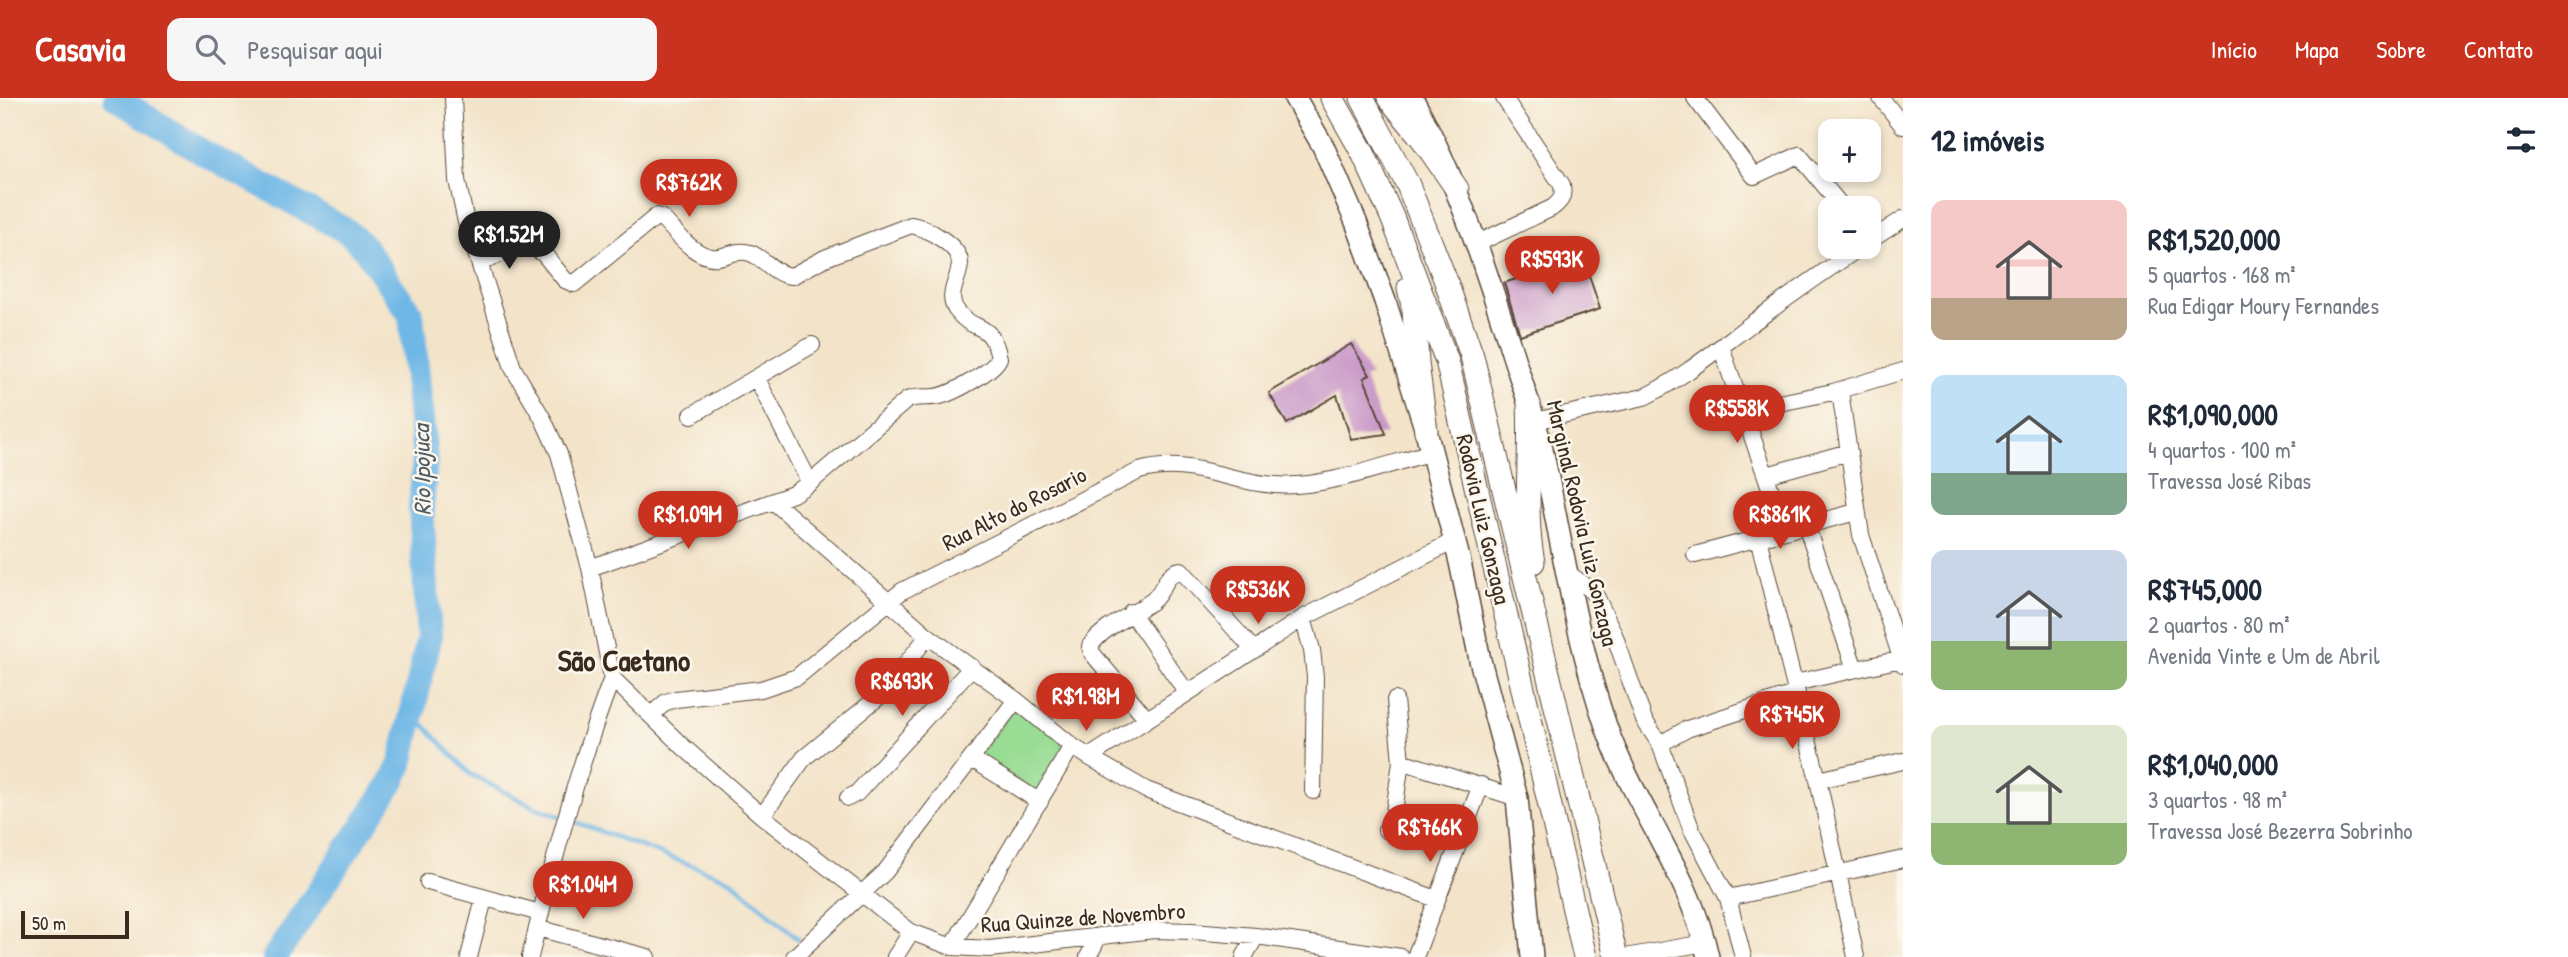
<!DOCTYPE html>
<html lang="pt">
<head>
<meta charset="utf-8">
<style>
  :root { --surface:#fff; --page:#f6f6f7; --text:#1f2937; --muted:#747a83; --accent:#c8321e }
  body { margin:0; font-family:"Patrick Hand",sans-serif; background:var(--page); color:var(--text); height:100vh; display:flex; flex-direction:column; font-size:26px; white-space:nowrap }
  * { box-sizing:border-box; margin:0 }
  p { font-size:23px; color:var(--muted) }
  .icon { flex:none; width:38px; height:38px; fill:none; stroke:currentColor; stroke-width:2; stroke-linecap:round; stroke-linejoin:round }
  .map { position:relative; flex:1; overflow:hidden }
  .panel { display:flex; flex-direction:column; background:var(--surface); width:665px }
  .panel>* { flex:none }
  .fabs { position:absolute; left:1818px; top:21px; display:grid; gap:14px }
  .fabs a { display:grid; place-items:center; width:63px; height:63px; border-radius:14px; background:var(--surface); box-shadow:0 4px 10px #0003; font-size:35px }
  .scale { position:absolute; left:21px; bottom:18px; width:108px; box-sizing:border-box; padding-left:7px; border:4px solid #3b2a1e; border-top:0; font-size:19px; line-height:24px; white-space:nowrap; color:#3b2a1e; -webkit-text-stroke:5px #fbf7ec; paint-order:stroke }
  .price { position:absolute; translate:-50% -60px; padding:0 16px; border-radius:24px; background:var(--accent); color:#fff; font-size:23px; line-height:46px; filter:drop-shadow(0 2px 4px #0008) }
  .price::after { content:''; position:absolute; left:50%; top:42px; width:21px; height:16px; margin-left:-10px; background:inherit; clip-path:polygon(0 0,100% 0,50% 100%) }
  .price.selected { background:#222; color:#fff }
  ul { padding:0; list-style:none }
  li { display:flex; align-items:center; gap:21px; height:175px; padding:0 28px }
  li span { display:grid; place-items:center; flex:none; width:196px; height:140px; border-radius:14px; color:#555 }
  li>.icon { margin-inline-start:auto }
  span .icon { width:84px; height:84px; fill:#fffc; stroke-width:1 }
  li b { font-size:30px }
  h2 { display:flex; justify-content:space-between; align-items:center; height:84px; padding:0 28px; font-size:30px }
  header { display:flex; align-items:center; gap:42px; box-sizing:border-box; height:98px; padding:0 35px; background:var(--accent); color:#fff }
  header strong { font-size:33px }
  nav { display:flex; gap:38px; margin-inline-start:auto; font-size:24px }
  .search { width:490px; height:63px; background:var(--page); display:flex; align-items:center; gap:18px; box-sizing:border-box; padding:0 24px; border-radius:14px; color:var(--muted); font-size:26px }
  main { display:flex; flex:1; min-height:0 }
  .map>svg:first-child { display:block }
</style>
</head>
<body>
<header>
<strong>Casavia</strong>
<div class="search"><svg class="icon" aria-label="search" viewBox="0 0 24 24"><circle cx="10" cy="10" r="6"/><path d="M15 15l6 6"/></svg>Pesquisar aqui</div>
<nav><a>Início</a><a>Mapa</a><a>Sobre</a><a>Contato</a></nav>
</header>
<main>
<div class="map">
<svg width="1903" height="859" viewBox="0 0 1903 859">
  <rect width="100%" height="100%" fill="#fbf7ec"/>
  <filter id="ink" filterUnits="userSpaceOnUse"><feTurbulence type="fractalNoise" baseFrequency=".0143" numOctaves="2"/><feDisplacementMap in="SourceGraphic" scale="14" xChannelSelector="R" yChannelSelector="G"/><feConvolveMatrix kernelMatrix="1 2 1 2 8 2 1 2 1" color-interpolation-filters="sRGB"/></filter>
  <filter id="wash" filterUnits="userSpaceOnUse"><feTurbulence type="fractalNoise" baseFrequency=".00686" numOctaves="4" result="noise"/><feDisplacementMap in="SourceGraphic" scale="28" xChannelSelector="R" yChannelSelector="G"/><feGaussianBlur stdDeviation="1.57" result="paint"/><feColorMatrix in="noise" values="0 0 0 0 0 0 0 0 0 0 0 0 0 0 0 0 0 1.4 0 .05"/><feComposite in="paint" operator="in"/></filter>
  <g filter="url(#wash)">
    <rect width="100%" height="100%" fill="#f3e3c8"/>
    <!-- green -->
    <path fill="#99dc94" stroke="#6a8359" stroke-width="2" d="M1016,607l52,41 -29,48 -62,-38z"/>
    <g fill="none" stroke-linecap="round" stroke-linejoin="round">
      <!-- stream -->
      <path stroke="#6eb7e6" stroke-width="4.5" d="M413,615l57,61 66,34 26,9
        M570,722l161,60 67,59"/>
      <!-- river -->
      <path stroke="#6eb7e6" stroke-width="26" d="M116,0l86,54 146,80 16,15 47,68 14,145 -4,47 8,131 -28,126 -10,20 -116,173"/>
    </g>
    <g id="blocks">
      <!-- building -->
      <path fill="#c997c8" d="M1583,159l17,52 -80,26 -16,-52z
        M1351,246l19,31 -6,3 22,56 -35,5 -14,-44 -50,29 -18,-31z"/>
    </g>
  </g>
  <g filter="url(#ink)">
    <use href="#blocks" fill-opacity="0" stroke="#574638" stroke-width="2"/>
    <g fill="none" stroke-linecap="round" stroke-linejoin="round">
      <defs>
        <path id="minor" d="M453,0l4,82 9,42 47,146 30,51 16,35 31,114 22,110
          M1695,0l59,78 45,-21 44,53
          M1881,0l22,28
          M1869,143l34,-22
          M1476,146l76,-36c9,-7 12,-11 10,-23l-58,-87
          M480,165l35,-15 17,-1 11,6 22,27 9,4 83,-68 5,2c14,14 34,42 56,39 11,-2 21,-8 32,-4 16,6 24,22 42,23l33,-18 86,-33c14,2 50,21 49,39 -1,16 -15,32 -3,47 17,23 34,8 42,47 -5,13 -46,35 -59,38 -12,3 -22,-1 -33,4l-97,83 -17,11 -203,74
          M1721,249l64,184
          M757,281l53,104
          M1833,294l70,-21
          M1745,312l88,-18 8,6 20,137 42,129
          M692,317l120,-70
          M1535,323l109,-24c39,-19 72,-47 107,-73 36,-26 73,-53 110,-77
          M1767,377l82,-23
          M774,404l154,134 88,64 56,46 17,11 57,33 290,109
          M1806,427l49,144
          M1758,440l60,242 38,177
          M1695,457l161,-43
          M1569,476l21,15 7,9 17,36 30,86 16,24
          M1131,514l56,81
          M1303,520l9,32 3,27 -2,114
          M612,580l68,66 82,72 149,116 41,15 38,2 164,-19 38,1 64,5 145,21
          M1795,585l106,-24
          M651,617l15,-13 10,-3 85,-10 36,-12 105,-86 237,-120c52,-14 86,11 136,14 47,4 110,-20 157,-33
          M1147,621l-55,-66 -2,-7c15,-21 42,-30 62,-45 12,-9 13,-29 29,-31l73,80
          M1089,659l214,-139 151,-77
          M972,661l68,43
          M1401,663l116,37
          M1818,682l85,-19
          M848,700l9,-5 115,-126
          M762,718l42,-58 78,-64 46,-58
          M1386,732l7,-10 8,-59 -6,-61
          M428,784l112,31
          M1728,800l175,-39
          M537,830l110,29
          M952,849l120,-201
          M469,859l15,-58
          M530,859c23,-95 47,-188 82,-279
          M794,859l91,-85 131,-172
          M895,859l16,-25
          M1088,859l11,-21
          M1244,859l12,-21
          M1415,859l66,-172
          M1625,859l80,-14
          M1743,859l-15,-59 -37,-70 -31,-84 27,-15 110,-36"/>
        <path id="major" d="M1295,0l28,48 33,76 29,79 41,130 34,131 20,98 37,138 15,159
          M1412,0c44,79 72,165 99,251 10,32 22,64 30,96 21,95 34,193 66,284 28,78 84,146 101,228"/>
        <path id="highway" d="M1332,0l31,55 29,64 55,144 138,596
          M1362,0l46,87 37,94 27,77 144,601
          M1389,0l32,39 36,52
          M1409,190l5,22 3,53 9,68
          M1529,306c3,52 -6,109 4,158"/>
      </defs>
      <!-- minor casing -->
      <use href="#minor" stroke="#574638" stroke-width="18"/>
      <!-- major casing -->
      <use href="#major" stroke="#574638" stroke-width="24"/>
      <!-- highway casing -->
      <use href="#highway" stroke="#574638" stroke-width="25"/>
      <!-- minor -->
      <use href="#minor" stroke="#fff" stroke-width="16"/>
      <!-- major -->
      <use href="#major" stroke="#fff" stroke-width="21"/>
      <!-- highway -->
      <use href="#highway" stroke="#fff" stroke-width="23"/>
    </g>
  </g>
  <g text-anchor="middle" dominant-baseline="central" stroke-width="5" stroke-linejoin="round" paint-order="stroke">
    <!-- street labels -->
    <g font-size="23" fill="#3b2a1e" stroke="#fbf7ec">
      <text transform="translate(1014 410) rotate(-27)">Rua Alto do Rosario</text>
      <text transform="translate(1484 421) rotate(77)">Rodovia Luiz Gonzaga</text>
      <text transform="translate(1583 425) rotate(77)">Marginal Rodovia Luiz Gonzaga</text>
      <text transform="translate(1083 819) rotate(-4)">Rua Quinze de Novembro</text>
    </g>
    <!-- water labels -->
    <g font-size="24" font-style="italic" fill="#4d5b64" stroke="#fbf7ec">
      <text transform="translate(421 372) rotate(-91)">Rio Ipojuca</text>
    </g>
    <!-- district labels -->
    <g font-size="30" font-weight="bold" fill="#3b2a1e" stroke="#fbf7ec">
      <text x="624" y="562">São Caetano</text>
    </g>
  </g>
</svg>
<div class="fabs">
<a>+</a>
<a>−</a>
</div>
<div class="scale">50 m</div>
<b class="price" style="left:689px;top:121px">R$762K</b>
<b class="price selected" style="left:509px;top:173px">R$1.52M</b>
<b class="price" style="left:1552px;top:198px">R$593K</b>
<b class="price" style="left:1737px;top:347px">R$558K</b>
<b class="price" style="left:688px;top:453px">R$1.09M</b>
<b class="price" style="left:1780px;top:453px">R$861K</b>
<b class="price" style="left:1258px;top:528px">R$536K</b>
<b class="price" style="left:902px;top:620px">R$693K</b>
<b class="price" style="left:1086px;top:635px">R$1.98M</b>
<b class="price" style="left:1792px;top:653px">R$745K</b>
<b class="price" style="left:1430px;top:766px">R$766K</b>
<b class="price" style="left:583px;top:823px">R$1.04M</b>
</div>
<section class="panel">
<h2>12 imóveis<svg class="icon" aria-label="filters" viewBox="0 0 24 24"><path d="M4 7h16M4 17h16"/><circle cx="9" cy="7" r="2"/><circle cx="15" cy="17" r="2"/></svg></h2>
<ul>
<li><span style="background:linear-gradient(#f6c9c9 70%,#b9a48a 0)"><svg class="icon" aria-label="home" viewBox="0 0 24 24"><path d="M3 11l9-7 9 7M6 9v11h12V9"/></svg></span><div><b>R$1,520,000</b><p>5 quartos · 168 m²</p><p>Rua Edigar Moury Fernandes</p></div></li>
<li><span style="background:linear-gradient(#bfe0f5 70%,#7fa58c 0)"><svg class="icon" aria-label="home" viewBox="0 0 24 24"><path d="M3 11l9-7 9 7M6 9v11h12V9"/></svg></span><div><b>R$1,090,000</b><p>4 quartos · 100 m²</p><p>Travessa José Ribas</p></div></li>
<li><span style="background:linear-gradient(#c9d6e8 65%,#8fb573 0)"><svg class="icon" aria-label="home" viewBox="0 0 24 24"><path d="M3 11l9-7 9 7M6 9v11h12V9"/></svg></span><div><b>R$745,000</b><p>2 quartos · 80 m²</p><p>Avenida Vinte e Um de Abril</p></div></li>
<li><span style="background:linear-gradient(#dfe7d0 70%,#8fb573 0)"><svg class="icon" aria-label="home" viewBox="0 0 24 24"><path d="M3 11l9-7 9 7M6 9v11h12V9"/></svg></span><div><b>R$1,040,000</b><p>3 quartos · 98 m²</p><p>Travessa José Bezerra Sobrinho</p></div></li>
</ul>
</section>
</main>
</body>
</html>
